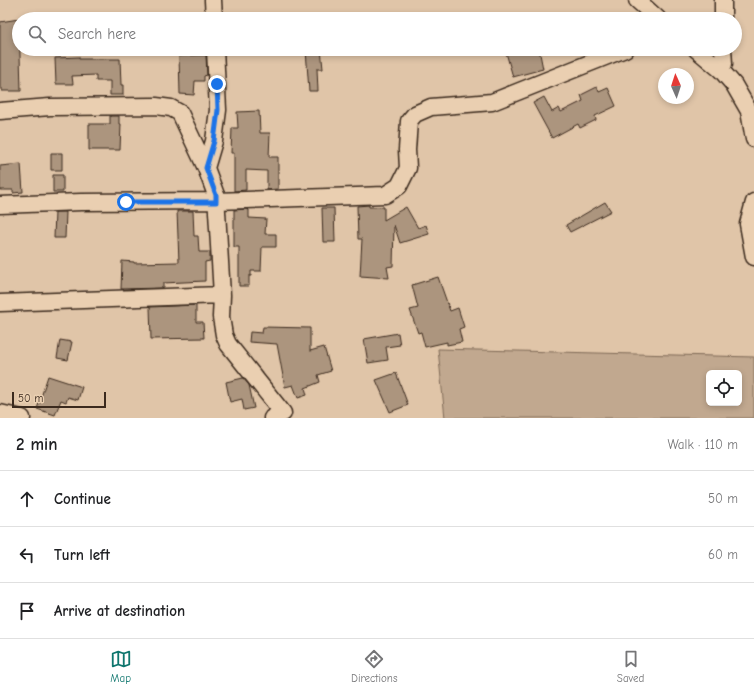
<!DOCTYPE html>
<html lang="en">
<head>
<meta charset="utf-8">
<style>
  body { margin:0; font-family:"Comic Neue",sans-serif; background:#f2f2f2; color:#202124 }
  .controls { position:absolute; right:12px; bottom:12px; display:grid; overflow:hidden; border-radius:6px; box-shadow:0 2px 6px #0003 }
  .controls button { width:36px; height:36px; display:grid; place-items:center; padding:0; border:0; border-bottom:1px solid #e0e0e0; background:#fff; color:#202124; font:20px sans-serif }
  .compass { position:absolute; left:658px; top:68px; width:36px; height:36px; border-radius:50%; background:#fff; box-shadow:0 2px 6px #0003; rotate:357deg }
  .scale { position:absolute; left:12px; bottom:10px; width:94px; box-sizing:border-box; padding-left:4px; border:2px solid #3b2a1e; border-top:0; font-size:11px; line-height:14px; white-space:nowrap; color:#3b2a1e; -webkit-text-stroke:3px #eacfb1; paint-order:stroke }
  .stop { position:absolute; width:12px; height:12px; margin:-9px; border:3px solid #1a73e8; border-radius:50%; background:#fff }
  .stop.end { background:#1a73e8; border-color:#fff; box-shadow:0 1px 4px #0008 }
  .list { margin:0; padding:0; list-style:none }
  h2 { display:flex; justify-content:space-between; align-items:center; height:52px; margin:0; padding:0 16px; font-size:17px }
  h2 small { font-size:13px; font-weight:400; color:#757577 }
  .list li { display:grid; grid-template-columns:26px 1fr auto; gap:12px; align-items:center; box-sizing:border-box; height:56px; padding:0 16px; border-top:1px solid #e0e0e0 }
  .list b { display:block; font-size:15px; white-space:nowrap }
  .list em { font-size:13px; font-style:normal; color:#757577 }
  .icon { flex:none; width:22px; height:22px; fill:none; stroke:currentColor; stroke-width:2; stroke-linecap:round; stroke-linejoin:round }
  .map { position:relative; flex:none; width:754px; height:418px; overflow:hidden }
  .search { position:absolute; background:#fff; box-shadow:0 2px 6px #0003; left:12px; right:12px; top:12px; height:44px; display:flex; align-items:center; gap:10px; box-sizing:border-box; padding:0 14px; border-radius:22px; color:#757577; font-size:15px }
  .sheet { height:220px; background:#fff }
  nav { display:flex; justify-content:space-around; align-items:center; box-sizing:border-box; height:56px; border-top:1px solid #e0e0e0; background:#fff; font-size:11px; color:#757577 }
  nav a { display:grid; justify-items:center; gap:2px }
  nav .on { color:#0f766e }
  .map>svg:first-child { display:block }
  .green { fill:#c1a88f; stroke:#7e6956; fill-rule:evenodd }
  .building { fill:#ac957e; stroke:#3b2a1e }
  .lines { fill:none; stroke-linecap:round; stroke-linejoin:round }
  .minor-casing { stroke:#3b2a1e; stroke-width:19 }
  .minor { stroke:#eacfb1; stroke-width:16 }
  .route { stroke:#1a73e8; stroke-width:5 }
</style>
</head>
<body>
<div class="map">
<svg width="754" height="418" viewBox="0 0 754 418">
  <rect width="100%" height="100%" fill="#e0c5a8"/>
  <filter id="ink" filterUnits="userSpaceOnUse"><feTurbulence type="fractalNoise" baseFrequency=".025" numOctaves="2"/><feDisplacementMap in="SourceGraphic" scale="8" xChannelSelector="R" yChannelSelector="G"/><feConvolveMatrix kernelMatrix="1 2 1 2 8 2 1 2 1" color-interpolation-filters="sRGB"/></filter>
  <g filter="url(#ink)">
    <path class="green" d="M438,349L754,357V418H445ZM709,373H739V403H709Z"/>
    <path class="building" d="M19,19L21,91H2V88H0V22Z
      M321,49L323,69H317L318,91H309L306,50Z
      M505,49H539L543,69L513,77Z
      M206,55L207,75L204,76V81H195L194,95L180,94L179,56Z
      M79,57V59H120L121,85H123V95H110V81H96V75L72,76L73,84H56L55,58Z
      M597,87L599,92L608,88L616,106L595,116L596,120L580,128L578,124L552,138L533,103L544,97L552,112L559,108L561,112L583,101L581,95Z
      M259,111L260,133H270L269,157H278V189L267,190V171L246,170V190L234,191V153H231L232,128H238L237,112Z
      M110,116H119V124H121L120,150H89V124H110Z
      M51,153H62V170H51Z
      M21,164L23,192L13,193V190H0V166Z
      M53,175H63V192H53Z
      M605,202L611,211L570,232L566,225Z
      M369,205V207H384V220L406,207L418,228L426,225L429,234L400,243L394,225L393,266L387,267L389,278L360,276L362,239H358L357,206Z
      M322,208H334L335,242H323Z
      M246,209L249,210V218L266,219L265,234H276V247H262L261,271H251V276H249V286H239V247H234V210Z
      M177,211H193L194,236H198L199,252H210V261L205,262V281L163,283V288L121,289L122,261L134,262V263L179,262Z
      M55,212H66L65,238H54Z
      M438,277L450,311L458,308L464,327L459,329L462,342L447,345V342L425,347L421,332L418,333L410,310L418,308L412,285Z
      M196,305V322H203L204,338L151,339L150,307Z
      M263,327L310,328V351L324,347L331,371L318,375L320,382L305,388L307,395L298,398L293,385L285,387L277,344L249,342L250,332L262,333Z
      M398,333L400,345L386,347L388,360L368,363L364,339Z
      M60,340L72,342L68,360L57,358Z
      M396,373L408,405L390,412L376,380Z
      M48,376L82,387L78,400L68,397L66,402L61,400L55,415L37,409Z
      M243,378L249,385L254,408L244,410L242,399L230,402L226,382Z"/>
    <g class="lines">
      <defs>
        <path id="minor" d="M213,0L214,19
          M637,0L658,19
          M723,0V19
          M696,49L721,70L734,85L749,111L754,139
          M723,49L724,64
          M0,111L50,107L156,106L171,108L180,113L206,168L216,195L222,295L221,317L224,335L228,344L283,413L272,418
          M206,168L214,141L218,110L215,49
          M754,202L748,224L754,257
          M0,205L81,202L216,201L385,195L399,186L408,168L407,150L409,121L415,114L431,107L492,102L625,49
          M0,303L222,295
          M0,413L22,418"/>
      </defs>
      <use href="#minor" class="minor-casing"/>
      <use href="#minor" class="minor"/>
    </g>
  </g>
  <g class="lines" filter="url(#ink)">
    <path class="route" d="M126,202H216V195L206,168L214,141L218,110L217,84"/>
  </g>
</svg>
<div class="controls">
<button><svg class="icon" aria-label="locate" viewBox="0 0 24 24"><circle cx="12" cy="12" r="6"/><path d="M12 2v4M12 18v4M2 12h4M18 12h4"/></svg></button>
</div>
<svg class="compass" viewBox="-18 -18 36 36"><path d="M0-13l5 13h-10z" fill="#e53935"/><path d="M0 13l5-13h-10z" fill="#757577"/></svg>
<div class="scale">50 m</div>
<div class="stop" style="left:126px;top:202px"></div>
<div class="stop end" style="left:217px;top:84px"></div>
<div class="search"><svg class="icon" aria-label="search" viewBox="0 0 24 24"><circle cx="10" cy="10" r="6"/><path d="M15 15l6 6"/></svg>Search here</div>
</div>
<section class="sheet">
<h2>2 min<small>Walk · 110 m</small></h2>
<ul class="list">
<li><svg class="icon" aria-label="ahead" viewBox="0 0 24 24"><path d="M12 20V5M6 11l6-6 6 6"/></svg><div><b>Continue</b></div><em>50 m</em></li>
<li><svg class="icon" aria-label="left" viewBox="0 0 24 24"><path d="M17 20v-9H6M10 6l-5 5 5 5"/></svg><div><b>Turn left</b></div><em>60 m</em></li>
<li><svg class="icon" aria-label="arrive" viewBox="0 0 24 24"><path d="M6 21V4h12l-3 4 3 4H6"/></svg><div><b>Arrive at destination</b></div></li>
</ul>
</section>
<nav>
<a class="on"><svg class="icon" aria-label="map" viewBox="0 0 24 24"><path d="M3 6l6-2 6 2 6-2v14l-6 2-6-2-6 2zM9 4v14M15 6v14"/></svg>Map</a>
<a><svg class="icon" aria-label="directions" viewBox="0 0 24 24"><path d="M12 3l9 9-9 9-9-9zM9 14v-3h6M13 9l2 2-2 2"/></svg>Directions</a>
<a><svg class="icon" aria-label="saved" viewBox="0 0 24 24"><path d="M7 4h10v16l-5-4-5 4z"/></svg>Saved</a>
</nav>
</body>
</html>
